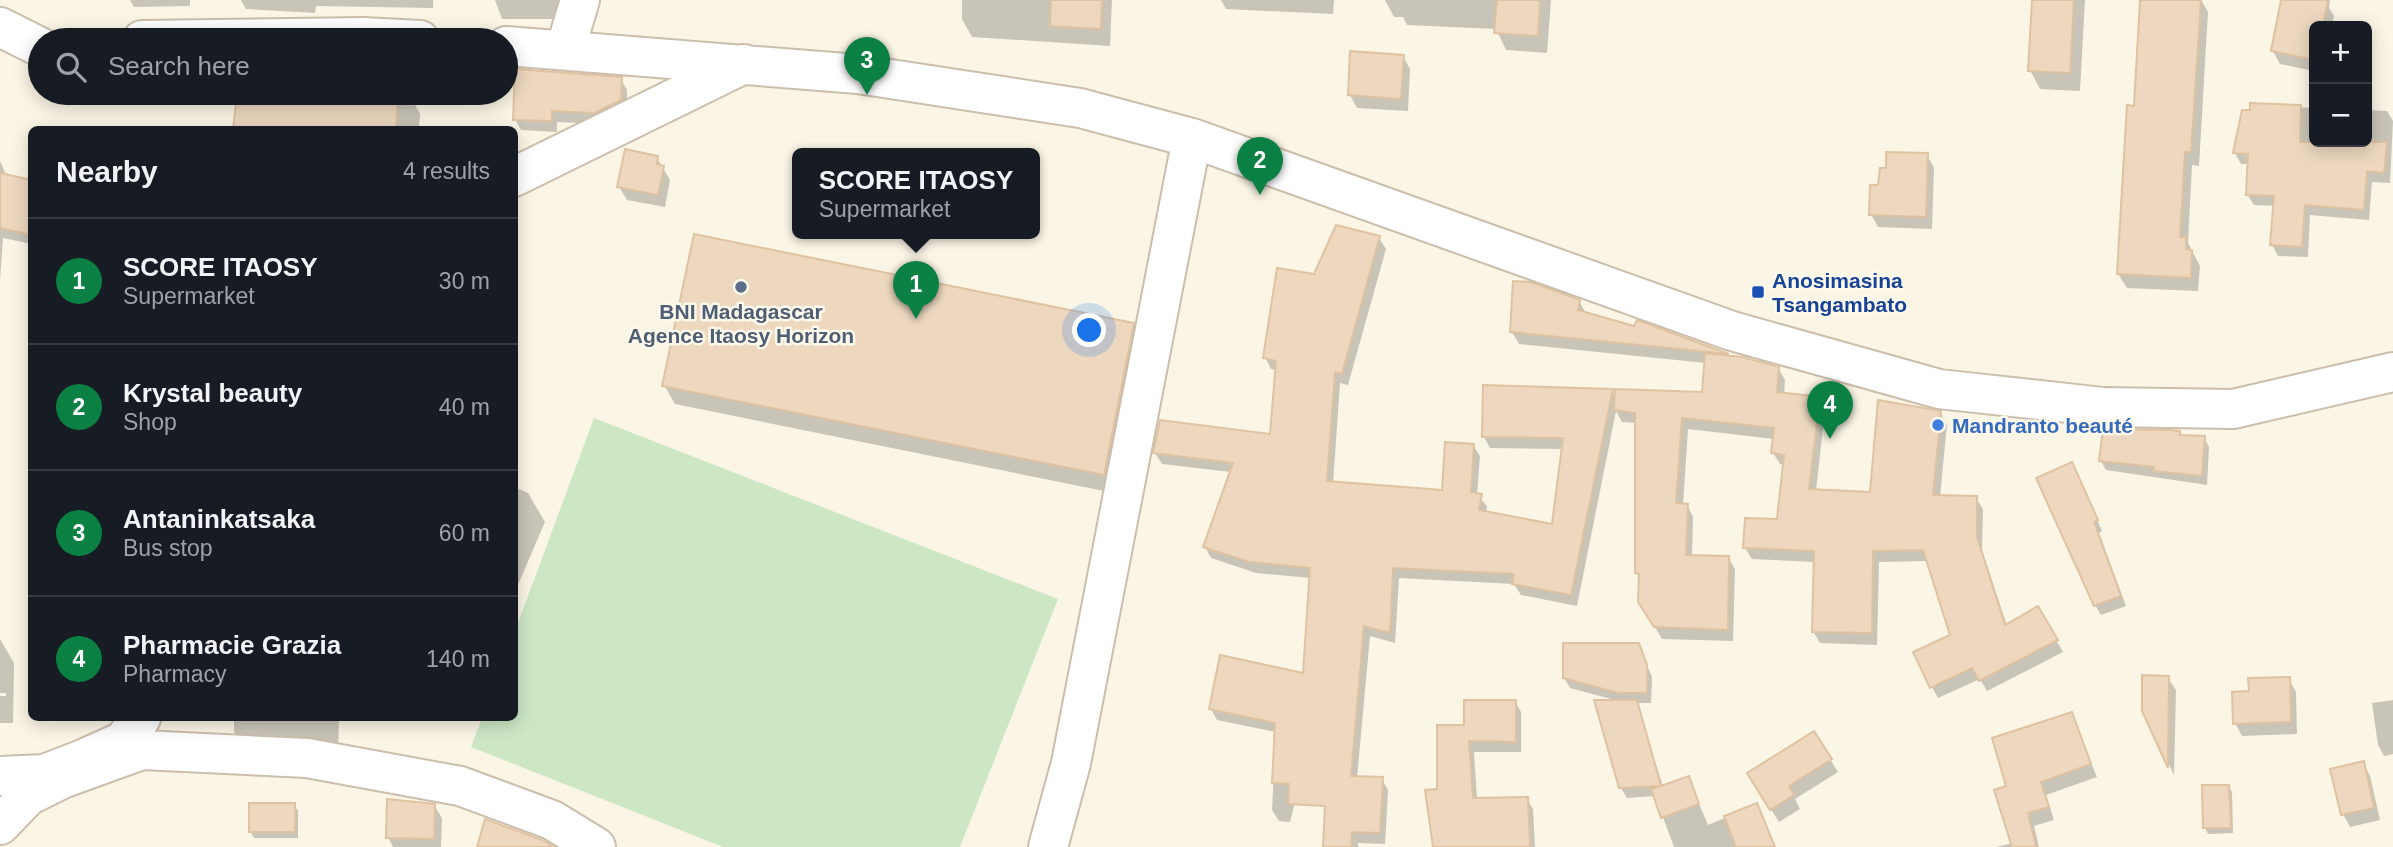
<!DOCTYPE html>
<html lang="en">
<head>
<meta charset="utf-8">
<style>
  body { margin:0; font-family:Helvetica,sans-serif; background:#242831; color:#f1f3f6 }
  .controls { position:absolute; right:21px; top:21px; display:grid; overflow:hidden; border-radius:10px; box-shadow:0 4px 18px #0003 }
  .controls button { width:63px; height:63px; display:grid; place-items:center; padding:0; border:0; border-bottom:2px solid #363941; background:#171b24; color:#f1f3f6; font:35px sans-serif }
  .you { position:absolute; left:1090px; top:331px; width:24px; height:24px; margin:-18px; border:5px solid #fff; border-radius:50%; background:#1a73e8; box-shadow:0 0 0 10px #1a73e833 }
  .badge { display:grid; place-items:center; width:46px; height:46px; border-radius:50%; background:#0b8043; color:#fff; font-size:23px; font-weight:700 }
  .pin { position:absolute; translate:-50% -58px; filter:drop-shadow(0 2px 4px #0008) }
  .pin::after { content:''; position:absolute; top:37px; width:24px; height:21px; background:inherit; clip-path:polygon(0 0,100% 0,50% 100%) }
  .popup { position:absolute; left:792px; top:148px; width:248px; height:91px; box-sizing:border-box; display:grid; place-content:center; border-radius:10px; background:#171b24; filter:drop-shadow(0 2px 5px #0005); font-size:23px; white-space:nowrap; color:#9ea1a6 }
  .popup b { font-size:26px; color:#f1f3f6 }
  .popup::after { content:''; position:absolute; left:50%; top:100%; margin-left:-14px; border:14px solid transparent; border-top-color:#171b24 }
  .list { margin:0; padding:0; list-style:none }
  h2 { display:flex; justify-content:space-between; align-items:center; height:91px; margin:0; padding:0 28px; font-size:30px }
  h2 small { font-size:23px; font-weight:400; color:#9ea1a6 }
  .list li { display:grid; grid-template-columns:46px 1fr auto; gap:21px; align-items:center; box-sizing:border-box; height:126px; padding:0 28px; border-top:2px solid #363941 }
  .list b { display:block; font-size:26px; white-space:nowrap }
  .list p { margin:0; font-size:23px; white-space:nowrap; color:#9ea1a6 }
  .list em { font-size:23px; font-style:normal; color:#9ea1a6 }
  .icon { flex:none; width:38px; height:38px; fill:none; stroke:currentColor; stroke-width:2; stroke-linecap:round; stroke-linejoin:round }
  .map { position:relative; flex:none; width:2393px; height:847px; overflow:hidden }
  .search { position:absolute; background:#171b24; box-shadow:0 4px 18px #0003; left:28px; top:28px; width:490px; height:77px; display:flex; align-items:center; gap:18px; box-sizing:border-box; padding:0 24px; border-radius:38px; color:#9ea1a6; font-size:26px }
  .panel { position:absolute; background:#171b24; box-shadow:0 4px 18px #0003; left:28px; top:126px; width:490px; height:595px; border-radius:10px }
  .map>svg:first-child { display:block }
  .green { fill:#cde7c5 }
  .shadow { fill:#0003 }
  .building { fill:#edd8bf; stroke:#dfc2a0; stroke-width:2 }
  .lines { fill:none; stroke-linecap:round; stroke-linejoin:round }
  .minor-casing { stroke:#cbbeac; stroke-width:42 }
  .minor { stroke:#fff; stroke-width:38 }
  .service-dot { fill:#5c6f8a; stroke:#fdf9eb; stroke-width:2.5 }
  .transit-dot { fill:#1a4fb4; stroke:#fdf9eb; stroke-width:2.5 }
  .shop-dot { fill:#3f7fe0; stroke:#fdf9eb; stroke-width:2.5 }
  .labels { text-anchor:middle; dominant-baseline:central; stroke-width:5; stroke-linejoin:round; paint-order:stroke }
  .transit-label { font-size:21px; font-weight:bold; fill:#164399; stroke:#fdf9eb; text-anchor:start }
  .service-label { font-size:21px; font-weight:bold; fill:#4e5e75; stroke:#fdf9eb }
  .shop-label { font-size:21px; font-weight:bold; fill:#366cbe; stroke:#fdf9eb; text-anchor:start }
</style>
</head>
<body>
<div class="map">
<svg width="2393" height="847" viewBox="0 0 2393 847">
  <rect width="100%" height="100%" fill="#faf5e5"/>
  <path class="green" d="M594,418L1058,599L960,847H723L471,747L482,718H514L515,631Z"/>
  <path class="shadow" d="M130,0H190V6L134,7Z
    M241,0H433V8L316,6L315,13L246,9Z
    M495,0H568L565,8L552,19H502Z
    M962,0H1112L1110,46L972,37L962,19Z
    M1221,0H1334L1333,14L1226,9Z
    M1385,0H1551L1547,53L1506,50L1496,29L1407,25L1403,17H1394Z
    M2034,0H2085L2080,91L2040,89L2030,70Z
    M2142,0H2201L2208,12L2199,166L2192,165L2188,243L2200,266L2198,291L2127,288L2118,274L2136,108Z
    M2283,0H2330L2329,8L2334,16L2332,26H2314V71L2280,64L2273,51Z
    M1403,56L1410,69L1408,111L1357,108L1350,95Z
    M621,79L627,90V111L601,124L557,122V132L521,130L515,119Z
    M340,93H375V98L413,101L420,114L419,130H237L339,105Z
    M2252,105L2314,108V142H2367V110L2387,111L2393,121L2390,183L2372,182L2369,220L2310,215L2308,257L2278,256L2272,245L2275,206L2254,205L2247,194L2249,164H2241L2235,153Z
    M1927,155L1934,168L1932,229L1878,227L1871,214L1880,187Z
    M657,158L670,180L665,207L627,200L619,187Z
    M0,161L7,177L32,182V244L3,238L0,281Z
    M1379,238L1386,249L1348,385L1340,383L1333,484L1444,491L1473,445L1480,456L1477,495L1487,506L1486,513L1554,526L1563,449L1490,448L1484,437L1612,391L1616,399L1704,394L1706,363L1519,344L1512,332L1579,301L1587,315L1635,328L1638,323L1729,357L1778,368L1785,380L1784,395L1818,399L1825,410L1816,491L1872,494L1940,413L1947,424L1940,497L1976,498L1983,509L1982,550L2007,626L2038,609L2063,652L1987,691L1980,679L1938,698L1932,687L1952,636L1928,561L1879,562L1877,645L1820,643L1813,631L1815,562L1752,559L1745,548L1778,521L1784,465L1780,464L1773,453L1774,439L1688,429L1683,505H1687L1693,517L1692,557H1728L1735,569L1733,641L1662,639L1647,614L1637,573V423L1622,422L1616,411L1577,606L1521,595L1514,584L1399,578L1395,643L1370,636L1357,778L1382,779L1388,790L1385,844L1358,843V847H1325L1332,703L1321,701L1290,822L1279,821L1272,810L1276,732L1217,720L1211,709L1305,675L1311,578L1256,573L1211,558L1205,547L1231,472L1162,464L1155,453L1272,436L1277,370L1271,369L1265,357L1316,276Z
    M1133,325L1143,343L1114,493L675,404L664,385Z
    M2179,433L2181,436L2204,438L2209,447L2207,485L2106,470L2101,461Z
    M2077,475L2102,531L2099,533L2126,606L2101,615L2095,605Z
    M514,487L528,493L545,522L514,594Z
    M0,639L14,663L13,723H0V696H6V693H0Z
    M1638,645L1652,677L1651,703H1637L1663,787L1688,778L1708,825L1756,805L1775,847H1674L1655,796L1627,798L1621,788L1615,700L1570,688L1564,678Z
    M2168,678L2176,690L2174,775L2143,710Z
    M2289,679L2296,692L2297,734L2242,736L2235,723L2251,693Z
    M2393,700V754L2384,756L2378,745L2372,703Z
    M1515,701L1521,712V752H1474L1477,799H1527L1533,809L1535,847H1435L1439,791L1466,727Z
    M2071,714L2097,777L2046,795L2054,820L2034,826L2039,847H1996L2013,843L2008,787Z
    M234,718H339L338,758L244,751L234,732Z
    M1830,759L1838,772L1795,799L1800,809L1779,822L1756,786Z
    M2363,763L2370,776L2380,820L2350,827L2343,814Z
    M2228,786L2232,792L2233,833L2208,834L2205,828Z
    M294,805L298,811V838H254L251,832Z
    M434,805L442,818L441,847H393L388,837Z"/>
  <path class="building" d="M1051,0H1102L1101,29L1050,26Z
    M1497,0H1540L1538,36L1494,33Z
    M2032,0H2074L2070,73L2028,71Z
    M2140,0H2201L2191,152H2185L2180,237H2186V249L2192,250L2191,278L2117,274L2127,105L2134,106Z
    M2281,0H2328L2323,26H2314V60L2271,51Z
    M1350,51L1404,55L1401,99L1348,95Z
    M515,69L622,77L621,100L594,113L552,111V121L513,120Z
    M338,93H368V96L398,98L396,130H233L237,94L337,104Z
    M2250,103L2301,105L2300,142H2387L2384,173L2367,171L2364,210L2305,205L2302,247L2270,245L2274,196L2246,195L2248,154L2233,153L2242,110H2250Z
    M625,149L658,156L657,164L664,166L658,195L617,187Z
    M1886,152L1928,153L1926,217L1869,215L1870,185H1878L1880,168H1886Z
    M0,173L32,180V235L0,228Z
    M1336,225L1380,236L1342,374L1335,372L1327,481L1442,490L1445,442L1474,444L1471,492L1482,494L1479,510L1552,524L1563,438L1482,437L1483,385L1613,389L1571,595L1512,584L1514,574L1393,568L1390,633L1364,626L1351,776L1383,777L1380,833L1352,832L1351,847H1323L1325,806L1288,804L1289,784L1272,783L1275,723L1209,709L1220,655L1303,673L1310,568L1249,562L1203,547L1233,463L1153,453L1160,420L1270,434L1276,361L1263,358L1277,268L1314,274Z
    M694,234L1134,323L1104,475L662,386Z
    M1513,281L1531,282L1580,300L1578,310L1634,326L1637,320L1729,354L1510,332Z
    M1705,353L1742,357L1779,367L1777,392L1820,397L1809,489L1870,492L1878,400L1941,411L1933,495L1977,496V537L2005,625L2038,606L2058,640L1979,681L1972,668L1930,688L1913,652L1950,635L1923,550L1873,551L1872,633L1812,632L1814,551L1743,548L1745,518L1777,519L1784,455L1771,453L1774,428L1682,418L1676,503L1688,504L1686,555L1729,556L1728,630L1654,627L1638,602L1639,574L1635,573V413L1614,410L1615,389L1702,392Z
    M2103,429L2169,430L2180,431V435L2205,436L2202,476L2154,471V467L2099,461Z
    M2072,462L2098,520L2094,522L2121,596L2094,606L2036,478Z
    M1563,643H1639L1647,665V693H1618L1563,678Z
    M2142,675L2169,676L2168,768L2142,711Z
    M2290,677L2291,722L2233,724L2232,692L2249,691L2248,678Z
    M1464,700H1516V742L1469,741L1473,798L1528,797L1530,847H1433L1425,790L1437,789V725H1464Z
    M1594,700H1637L1661,786L1689,776L1699,804L1661,818L1651,789L1660,786L1619,788Z
    M2072,712L2091,764L2041,782L2049,807L2028,813L2036,847H2012L1994,790L2006,786L1992,738Z
    M1814,731L1832,759L1789,786L1794,795L1770,810L1747,773Z
    M2364,761L2374,808L2341,815L2330,769Z
    M2202,785H2229L2231,828H2203Z
    M387,799L435,804L434,839L386,838Z
    M249,803H295V832H249Z
    M1757,803L1775,847H1736L1724,816Z
    M485,819L542,840L554,847H477Z"/>
  <g class="lines">
    <defs>
      <path id="minor" d="M0,27L40,47
        M142,40L363,37L420,40
        M506,46L858,74L1080,108L1192,138L1732,331L1939,389L2103,407L2233,409L2393,372
        M565,50L580,0
        M514,177L744,64
        M0,776L44,774L83,759L123,741L141,718
        M0,825L28,796L62,779L142,750L307,758L460,786L552,820L596,847
        M1048,847L1071,763L1192,138"/>
    </defs>
    <use href="#minor" class="minor-casing"/>
    <use href="#minor" class="minor"/>
  </g>
  <circle class="service-dot" cx="741" cy="287" r="7"/>
  <rect class="transit-dot" x="1751" y="285" width="14" height="14" rx="3.5"/>
  <circle class="shop-dot" cx="1938" cy="425" r="7"/>
  <g class="labels">
    <g class="transit-label">
      <text x="1772" y="280">Anosimasina<tspan x="1772" dy="24">Tsangambato</tspan></text>
    </g>
    <g class="service-label">
      <text x="741" y="311">BNI Madagascar<tspan x="741" dy="24">Agence Itaosy Horizon</tspan></text>
    </g>
    <g class="shop-label">
      <text x="1952" y="425">Mandranto beauté</text>
    </g>
  </g>
</svg>
<div class="controls">
<button>+</button>
<button>−</button>
</div>
<div class="you"></div>
<div class="pin badge" style="left:916px;top:319px">1</div>
<div class="popup"><b>SCORE ITAOSY</b>Supermarket</div>
<div class="pin badge" style="left:1260px;top:195px">2</div>
<div class="pin badge" style="left:867px;top:95px">3</div>
<div class="pin badge" style="left:1830px;top:439px">4</div>
<div class="search"><svg class="icon" aria-label="search" viewBox="0 0 24 24"><circle cx="10" cy="10" r="6"/><path d="M15 15l6 6"/></svg>Search here</div>
<section class="panel">
<h2>Nearby<small>4 results</small></h2>
<ul class="list">
<li><span class="badge">1</span><div><b>SCORE ITAOSY</b><p>Supermarket</p></div><em>30 m</em></li>
<li><span class="badge">2</span><div><b>Krystal beauty</b><p>Shop</p></div><em>40 m</em></li>
<li><span class="badge">3</span><div><b>Antaninkatsaka</b><p>Bus stop</p></div><em>60 m</em></li>
<li><span class="badge">4</span><div><b>Pharmacie Grazia</b><p>Pharmacy</p></div><em>140 m</em></li>
</ul>
</section>
</div>
</body>
</html>
